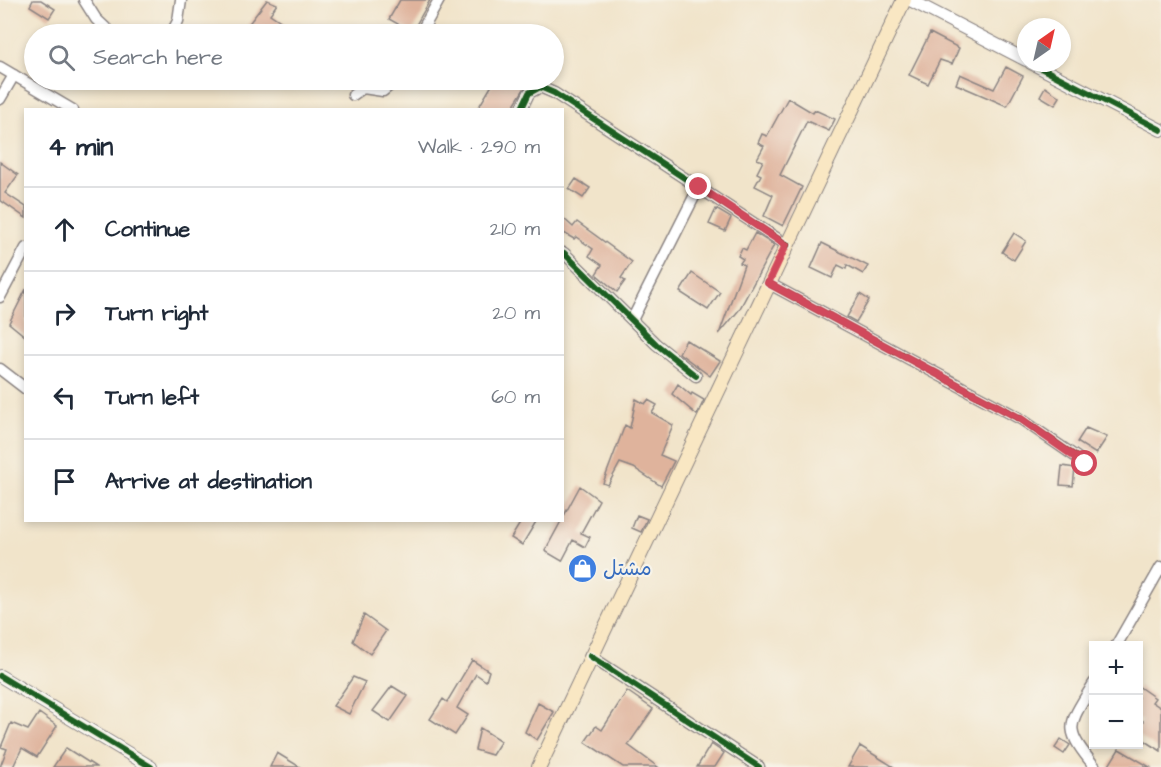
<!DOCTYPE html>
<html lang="en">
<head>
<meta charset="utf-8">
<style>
  body { margin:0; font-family:"Architects Daughter","Playpen Sans Arabic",sans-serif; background:#f2f2f3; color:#1f2937 }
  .controls { position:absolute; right:18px; bottom:18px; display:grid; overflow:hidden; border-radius:0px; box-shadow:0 3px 9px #0003 }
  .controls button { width:54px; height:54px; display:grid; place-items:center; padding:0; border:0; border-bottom:2px solid #e0e1e3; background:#fff; color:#1f2937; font:30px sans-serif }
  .compass { position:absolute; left:1017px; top:18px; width:54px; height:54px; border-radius:50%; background:#fff; box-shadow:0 3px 9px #0003; rotate:34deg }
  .stop { position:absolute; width:18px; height:18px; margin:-14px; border:4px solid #d1495b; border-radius:50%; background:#fff }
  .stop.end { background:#d1495b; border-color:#fff; box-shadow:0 2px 6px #0008 }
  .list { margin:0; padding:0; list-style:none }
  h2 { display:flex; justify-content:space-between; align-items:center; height:78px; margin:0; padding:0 24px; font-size:26px }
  h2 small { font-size:20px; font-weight:400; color:#747a83 }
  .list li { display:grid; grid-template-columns:39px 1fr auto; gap:18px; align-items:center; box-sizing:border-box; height:84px; padding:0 24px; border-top:2px solid #e0e1e3 }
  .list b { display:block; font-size:22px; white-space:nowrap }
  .list em { font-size:20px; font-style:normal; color:#747a83 }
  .icon { flex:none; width:33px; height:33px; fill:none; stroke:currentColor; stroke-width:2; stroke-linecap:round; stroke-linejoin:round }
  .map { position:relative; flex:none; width:1161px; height:767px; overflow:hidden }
  .search { position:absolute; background:#fff; box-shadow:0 3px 9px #0003; left:24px; top:24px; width:540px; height:66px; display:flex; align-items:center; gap:15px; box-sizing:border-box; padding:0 21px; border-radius:33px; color:#747a83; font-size:22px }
  .panel { position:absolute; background:#fff; box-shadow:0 3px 9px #0003; left:24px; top:108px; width:540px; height:414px; border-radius:0px }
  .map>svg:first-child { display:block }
  .building { fill:#dfb39c }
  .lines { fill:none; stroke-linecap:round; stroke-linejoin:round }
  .minor-casing { stroke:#8a8382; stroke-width:13 }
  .tertiary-casing { stroke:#8a8382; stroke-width:14 }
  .secondary-casing { stroke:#8a8382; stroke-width:16 }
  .minor { stroke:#fff; stroke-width:10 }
  .tertiary { stroke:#fff; stroke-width:12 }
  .secondary { stroke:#f9e7c3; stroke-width:14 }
  .cycleway-casing { stroke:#f7f3e8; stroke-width:10 }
  .cycleway { stroke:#1b5e20; stroke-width:6 }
  .route { stroke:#d1495b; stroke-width:8 }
  .labels { text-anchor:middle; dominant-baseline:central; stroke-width:4.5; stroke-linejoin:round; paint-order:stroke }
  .shop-label { font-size:20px; fill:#366cbe; stroke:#f7f3e8; text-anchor:start }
</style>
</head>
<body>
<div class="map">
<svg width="1161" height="767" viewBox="0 0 1161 767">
  <rect width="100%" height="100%" fill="#f7f3e8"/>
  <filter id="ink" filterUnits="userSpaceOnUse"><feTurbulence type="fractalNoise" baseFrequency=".0167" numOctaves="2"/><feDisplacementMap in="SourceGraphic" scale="12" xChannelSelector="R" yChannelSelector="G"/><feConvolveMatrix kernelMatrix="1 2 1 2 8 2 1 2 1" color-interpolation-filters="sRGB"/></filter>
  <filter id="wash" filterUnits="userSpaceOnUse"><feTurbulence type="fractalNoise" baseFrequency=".008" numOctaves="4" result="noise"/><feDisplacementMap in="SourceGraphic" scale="24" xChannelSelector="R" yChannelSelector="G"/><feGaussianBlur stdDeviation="1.35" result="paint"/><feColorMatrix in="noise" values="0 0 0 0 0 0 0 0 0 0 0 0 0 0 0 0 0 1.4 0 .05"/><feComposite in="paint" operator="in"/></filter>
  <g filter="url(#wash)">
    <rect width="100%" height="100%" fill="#f1e4ca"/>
    <g id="blocks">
      <path class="building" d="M33,0H41L55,9L49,18L30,6Z
        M267,0L277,4L270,14L300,34H241Z
        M400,0H430L412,32L389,19Z
        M930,33L959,48L952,64L940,60L928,84L909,75Z
        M1006,67L1023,76L1007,106L956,84L960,74L994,89Z
        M495,80H530L515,103L514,110H477Z
        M1045,87L1060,97L1055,105L1040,96Z
        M788,98L813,113L815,110L835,119L829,131L807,121L780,175L802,187L783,226L764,216L773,195L755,186L761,175L757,173L763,161L757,159L764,146L758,143L762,134L767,136Z
        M0,162L18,175L5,193L26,207V218L0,200Z
        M576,179L590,188L583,198L569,189Z
        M716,209L731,218L725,231L709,224Z
        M562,217L573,227L577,222L632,262L621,278L625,281L617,292L596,274L602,265L589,256L593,249L576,237L574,239L562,232Z
        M755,233L774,245L739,310L719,334L744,265L740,263L743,259L738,256L742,248L746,250Z
        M1014,233L1026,241L1014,260L1002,252Z
        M822,243L868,266L863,274L847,265L846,269L838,265L832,278L811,268Z
        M692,273L720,292L708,310L680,292Z
        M26,289V337L9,323Z
        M860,294L869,300L856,322L847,317Z
        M686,340L720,361L710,376L679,353Z
        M678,384L691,395L692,393L704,400L697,415L672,394Z
        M636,399L645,404L648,400L657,405L652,413L673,425L660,455L674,461L661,486L634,468L620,463L608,485L603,483L625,425L630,428Z
        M1086,428L1107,437L1096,454L1077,442Z
        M1062,466L1075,468L1073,486L1060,485Z
        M580,486L599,500L581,533L590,537L585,547L573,540L562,561L545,551Z
        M637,515L647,519L641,532L632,528Z
        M522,520H537L522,545L511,538Z
        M364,615L386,631L370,654L353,641Z
        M472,660L489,671L486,681L476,674L457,708L468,715L455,735L430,719L443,699L447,702Z
        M353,677L365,682L349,714L333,706Z
        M392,686L408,696L390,722L373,711Z
        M1138,686L1155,698L1152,702L1161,708V751L1138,736V728L1143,721L1138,718Z
        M627,691L653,709L628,745L658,767H623L585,742L596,726L602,730Z
        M538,703L554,712L537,740L525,732Z
        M39,713L57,726L37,757L22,748L13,767H0L7,749L1,747L11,723L28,730Z
        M480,728L501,741L492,755L475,750Z
        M1061,739L1070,745L1064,754L1055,748Z
        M711,744L724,753L715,767H697Z
        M860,746L894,767H848Z
        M66,748L96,767H53Z
        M1119,749L1150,767H1108Z
        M277,753L300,767H270Z"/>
    </g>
  </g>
  <g filter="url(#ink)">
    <use href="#blocks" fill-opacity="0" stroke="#8a8382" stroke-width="1.5"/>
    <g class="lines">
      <defs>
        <path id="minor" d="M84,0L96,19L112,34
          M171,34L178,21L181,0
          M420,34L439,0
          M0,67L73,110
          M353,95L363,88L383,91L396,80
          M0,99L14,75
          M521,110L529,93L540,87L554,93L787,245
          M564,253L656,344L696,376
          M768,283L1021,419L1085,463
          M0,297L26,248
          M632,320L699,187
          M0,369L26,389
          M1116,646L1161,567
          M590,656L759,767
          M1094,683C1068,727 1062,726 1095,767"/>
        <path id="tertiary" d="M910,0L1026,60
          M1031,63L1161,130
          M0,676L151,767"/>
        <path id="secondary" d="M539,767L904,0"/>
      </defs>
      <use href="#minor" class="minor-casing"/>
      <use href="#tertiary" class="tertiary-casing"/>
      <use href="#secondary" class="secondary-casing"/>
      <use href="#minor" class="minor"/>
      <use href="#tertiary" class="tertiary"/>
      <use href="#secondary" class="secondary"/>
      <defs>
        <path id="cycleway" d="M1031,63L1161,130
          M521,110L529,93L540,87L554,93L787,245
          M564,253L656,344L696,376
          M768,283L1021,419L1085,463
          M590,656L759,767
          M0,676L151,767"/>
      </defs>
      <use href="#cycleway" class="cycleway-casing"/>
      <use href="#cycleway" class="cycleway"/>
    </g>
  </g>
  <g class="lines" filter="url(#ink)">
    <path class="route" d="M699,187L786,245L768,283L1021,419L1085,464"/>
  </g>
  <defs>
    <symbol id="shop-disc" viewBox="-11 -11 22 22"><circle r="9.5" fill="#3f7fe0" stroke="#f7f3e8"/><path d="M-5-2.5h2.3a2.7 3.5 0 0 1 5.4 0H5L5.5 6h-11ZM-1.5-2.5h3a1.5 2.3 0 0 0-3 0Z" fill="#fff"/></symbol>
  </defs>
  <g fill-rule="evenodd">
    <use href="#shop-disc" x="566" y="552" width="33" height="33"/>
  </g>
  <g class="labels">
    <g class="shop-label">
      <text x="603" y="569">مشتل</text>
    </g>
  </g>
</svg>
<div class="controls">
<button>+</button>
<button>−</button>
</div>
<svg class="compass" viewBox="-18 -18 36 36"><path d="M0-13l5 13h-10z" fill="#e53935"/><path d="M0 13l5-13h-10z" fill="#747a83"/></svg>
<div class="stop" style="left:1085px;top:464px"></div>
<div class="stop end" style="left:699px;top:187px"></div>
<div class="search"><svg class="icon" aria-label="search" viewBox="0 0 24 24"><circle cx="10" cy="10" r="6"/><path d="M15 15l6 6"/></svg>Search here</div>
<section class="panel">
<h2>4 min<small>Walk · 290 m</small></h2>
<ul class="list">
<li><svg class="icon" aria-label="ahead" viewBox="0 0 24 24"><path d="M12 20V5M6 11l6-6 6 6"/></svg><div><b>Continue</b></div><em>210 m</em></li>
<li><svg class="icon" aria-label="right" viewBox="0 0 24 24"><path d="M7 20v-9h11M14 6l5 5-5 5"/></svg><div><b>Turn right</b></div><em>20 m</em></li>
<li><svg class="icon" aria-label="left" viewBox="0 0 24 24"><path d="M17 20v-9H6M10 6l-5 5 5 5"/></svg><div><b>Turn left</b></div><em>60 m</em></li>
<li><svg class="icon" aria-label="arrive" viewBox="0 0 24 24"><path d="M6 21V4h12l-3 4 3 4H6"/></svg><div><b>Arrive at destination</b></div></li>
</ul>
</section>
</div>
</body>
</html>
